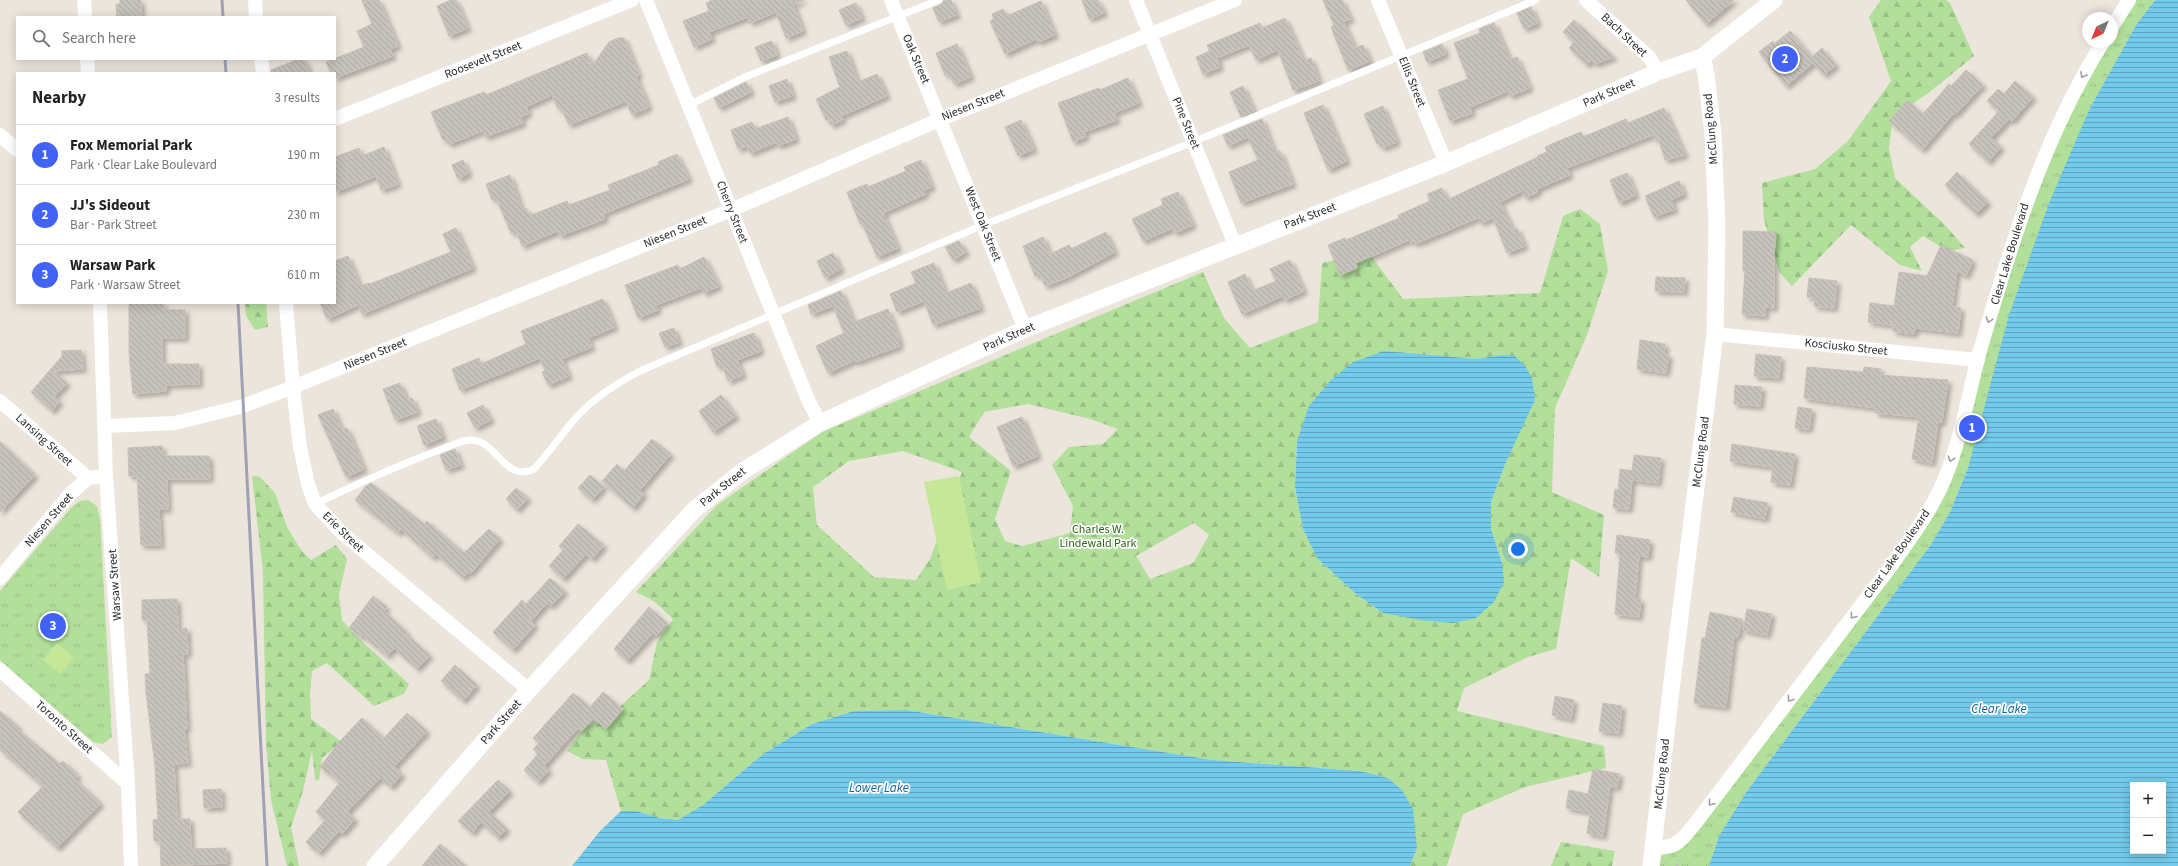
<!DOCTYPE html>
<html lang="en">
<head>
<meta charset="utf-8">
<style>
  body { margin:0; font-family:"Source Sans 3",sans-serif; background:#f2f2f2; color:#222 }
  .controls { position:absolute; right:12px; bottom:12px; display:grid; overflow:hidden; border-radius:0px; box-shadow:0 2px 10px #0003 }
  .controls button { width:36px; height:36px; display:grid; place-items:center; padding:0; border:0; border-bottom:1px solid #e0e0e0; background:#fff; color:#222; font:20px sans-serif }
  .compass { position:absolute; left:2082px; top:12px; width:36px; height:36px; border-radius:50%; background:#fff; box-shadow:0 2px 10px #0003; rotate:223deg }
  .you { position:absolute; left:1518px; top:549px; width:14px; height:14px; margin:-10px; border:3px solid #fff; border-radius:50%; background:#1a73e8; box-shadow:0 0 0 6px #1a73e833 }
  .badge { display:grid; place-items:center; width:26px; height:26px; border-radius:50%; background:#4162f4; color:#fff; font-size:13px; font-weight:700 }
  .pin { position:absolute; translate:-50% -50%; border:2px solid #fff; box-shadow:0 1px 4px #0006 }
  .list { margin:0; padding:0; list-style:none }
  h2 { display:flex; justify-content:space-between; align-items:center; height:52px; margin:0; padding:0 16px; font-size:17px }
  h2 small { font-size:13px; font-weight:400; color:#767676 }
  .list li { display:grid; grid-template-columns:26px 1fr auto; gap:12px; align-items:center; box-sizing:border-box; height:60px; padding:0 16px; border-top:1px solid #e0e0e0 }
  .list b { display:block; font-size:15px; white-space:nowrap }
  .list p { margin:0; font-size:13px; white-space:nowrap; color:#767676 }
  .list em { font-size:13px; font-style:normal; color:#767676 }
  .icon { flex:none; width:22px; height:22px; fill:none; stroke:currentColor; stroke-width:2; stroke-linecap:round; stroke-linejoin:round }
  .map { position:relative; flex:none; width:2178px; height:866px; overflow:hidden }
  .search { position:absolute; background:#fff; box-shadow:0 2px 10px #0003; left:16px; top:16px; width:320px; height:44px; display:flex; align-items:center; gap:10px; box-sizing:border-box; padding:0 14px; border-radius:0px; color:#767676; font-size:15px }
  .panel { position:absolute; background:#fff; box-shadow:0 2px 10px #0003; left:16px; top:72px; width:320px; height:232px; border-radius:0px }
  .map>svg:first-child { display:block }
  .grass { fill:url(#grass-tufts) }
  .forest { fill:url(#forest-firs); fill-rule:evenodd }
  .pitch { fill:#c5e797 }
  .water { fill:url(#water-rules); fill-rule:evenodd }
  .building { fill:url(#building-back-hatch); stroke:#c7c1b6; filter:url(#shadow) }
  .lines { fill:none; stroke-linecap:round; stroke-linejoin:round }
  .path { stroke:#c3c3c3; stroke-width:2.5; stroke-dasharray:3 2; stroke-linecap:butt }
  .service { stroke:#fff; stroke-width:7 }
  .minor { stroke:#fff; stroke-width:14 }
  .tertiary { stroke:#fff; stroke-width:17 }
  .rail { stroke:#9fa2b4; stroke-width:3 }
  .oneway { stroke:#9f9f9f }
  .labels { text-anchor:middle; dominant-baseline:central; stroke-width:3.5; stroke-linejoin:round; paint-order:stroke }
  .street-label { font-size:12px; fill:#2a2a2a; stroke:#fff }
  .park-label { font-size:12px; fill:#2b651c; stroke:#fff }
  .water-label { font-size:13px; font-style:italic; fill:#126896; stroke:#fff }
</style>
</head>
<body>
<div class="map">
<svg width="2178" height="866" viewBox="0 0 2178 866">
  <defs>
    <pattern id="grass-tufts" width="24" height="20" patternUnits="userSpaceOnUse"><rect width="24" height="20" fill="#b2e09b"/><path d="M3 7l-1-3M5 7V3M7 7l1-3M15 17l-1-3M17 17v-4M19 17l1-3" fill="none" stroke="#99c086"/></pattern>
    <pattern id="forest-firs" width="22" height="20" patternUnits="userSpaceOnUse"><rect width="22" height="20" fill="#b2e09b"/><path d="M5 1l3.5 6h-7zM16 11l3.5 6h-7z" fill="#99c086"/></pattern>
    <pattern id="water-rules" width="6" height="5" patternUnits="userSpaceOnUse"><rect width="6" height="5" fill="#73caea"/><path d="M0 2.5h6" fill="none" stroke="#5fa4be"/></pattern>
    <pattern id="building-back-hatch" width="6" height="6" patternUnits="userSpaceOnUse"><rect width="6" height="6" fill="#c7c2bc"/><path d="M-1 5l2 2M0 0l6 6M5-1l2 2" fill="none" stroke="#aba7a2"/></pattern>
    <filter id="shadow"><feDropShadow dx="3.5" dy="3.5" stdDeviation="2" flood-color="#0004"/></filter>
  </defs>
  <rect width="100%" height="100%" fill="#ece5dc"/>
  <path class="grass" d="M2136,0H2155L2136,25L2089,110L1968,468L1950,512L1932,543L1747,791L1719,836L1709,866H1660L1661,856L1680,848L1934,511L2029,208L2055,142L2109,42H2112V37Z
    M88,500L97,506L100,519L112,737L103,744L93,742L0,660V591L72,507L80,501Z"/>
  <path class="forest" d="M1881,0H1946L1950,3L1974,56L1927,94L1893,116L1889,148L1895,178L1946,226L1965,248L1948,251L1923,236L1910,247L1922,271L1900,265L1851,225L1792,286L1779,272L1764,220L1762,183L1815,169L1848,141L1891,81L1869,17Z
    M1580,209L1600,224L1608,271L1587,335L1555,408L1552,492L1604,515L1599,577L1571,558L1556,649L1528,657L1464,688L1457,711L1604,746L1606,768L1525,787L1463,814L1447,866H1410L1417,848L1388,778L1360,771L1212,760L906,710L854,711L812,724L763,754L703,805L678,820L660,818L636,811H621L606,760L583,759L567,751L584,728L615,711L649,680L657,642L673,619L655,602L636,592L717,505L822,432L1203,272L1224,318L1250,348L1318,322L1322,263L1369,253L1403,299L1540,293L1563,216ZM1501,355L1506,462L1491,502V529L1502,563L1383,613L1356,594L1317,558L1303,529L1295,487L1297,441L1443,357L1477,359ZM1028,404L1090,419L1118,429L1103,444L1069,447L1052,465L1073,506L1070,533L1022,546L1005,541L995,519L1011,471L969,437L984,412ZM903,451L962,472L930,559L916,580L874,577L817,525L813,487L849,461ZM1194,523L1209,535L1193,563L1150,579L1136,556Z
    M245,303H266L268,327L255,330L246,316Z
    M252,476L260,477L275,493L287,527L301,550L311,560L336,545L347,559L339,594L342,620L356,636L409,684L404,694L374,706L327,663L312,671L310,694L311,719L342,742L322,758L319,781L315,779L312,751L303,791L291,827L299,866H287L271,800L266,744L263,572Z
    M1561,842L1615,851L1612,866H1551Z"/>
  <path class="pitch" d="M959,476L981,582L947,590L924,482Z
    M57,643L74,658L60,674L43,660Z"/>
  <path class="water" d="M2155,0H2178V866H1709L1719,836L1747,791L1932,543L1950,512L1968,468L2009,315L2049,203L2089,110L2136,25ZM2133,785H2163V851H2133Z
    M1384,351L1477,359L1501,355L1515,356L1525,366L1532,378L1535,400L1506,462L1491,502V529L1502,563L1504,582L1494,602L1476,618L1453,623L1420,620L1383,613L1356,594L1317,558L1303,529L1295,487L1297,441L1309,406L1330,381L1353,362Z
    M906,710L1212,760L1360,771L1388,778L1402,790L1413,809L1417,848L1410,866H572L600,831L621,811H636L660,818L678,820L703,805L763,754L812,724L854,711Z"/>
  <path class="building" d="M120,0H141V17H117L116,4H120Z
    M362,0H379L398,46L390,49L393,56L335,78V73H331L326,62L364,47L357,31L372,24Z
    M451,0H456L468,28L449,36L437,6Z
    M712,0H804L793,4L803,31L786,38L776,12L750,23L748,17L709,32L712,39L694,47L683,21L709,11L706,3Z
    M944,0H951L957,15L939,22L933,8L941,4Z
    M1082,0H1098L1104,13L1089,19Z
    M1323,0H1342L1351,19L1343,22L1355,48L1363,45L1370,61L1348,70L1331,27L1334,25Z
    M1686,0H1734L1706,24Z
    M1041,1L1055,35L1038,42L1036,39L1005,54L990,21L994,19L992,14L1003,9L1007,15L1011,14Z
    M856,3L862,18L846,25L839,10Z
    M1531,7L1538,23L1524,29L1517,13Z
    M1285,18L1304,61L1311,58L1319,81L1293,90L1278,50L1256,60L1249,45L1217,58L1220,67L1203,74L1196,57L1210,51L1207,45L1260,23L1262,28Z
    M1574,20L1614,57L1595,64L1591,60L1587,65L1569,48L1574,42L1563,32Z
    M1494,23L1510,60L1517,57L1530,88L1510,96L1508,91L1470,107L1472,113L1450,121L1438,90L1468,79L1454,43L1480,33L1479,29Z
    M1790,31L1812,57L1822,48L1836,65L1824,75L1813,63L1786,86L1759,52L1773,41L1774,44Z
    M618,38H624L639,75L636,77L649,107L632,115L626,101L569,125L561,108L558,109L552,95L526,107L529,113L521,117L523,123L485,137L483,131L449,144L446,139L443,140L431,112L484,92L486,95L587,53L592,66L609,42Z
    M772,41L777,55L761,61L755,47Z
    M957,44L971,77L954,84L949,74L945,75L936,53Z
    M1442,44L1446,54L1427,62L1423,52Z
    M847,51L858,82L877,74L887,96L841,116L843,120L831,125L828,119L826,120L816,99L840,87L829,57Z
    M299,59H304L310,73H271V70Z
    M1966,70L1983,85L1955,115L1954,113L1922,150L1889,121L1907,100L1923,114L1949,84L1951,86Z
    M1128,78L1139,103L1114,113L1117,120L1084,132L1086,137L1073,142L1058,103L1099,88L1100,90Z
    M787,79L793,96L775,102L769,86Z
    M2015,81L2033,97L2012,121L2009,119L1991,138L2001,147L1988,162L1969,144L1999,111L1987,101L1998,89L2004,94Z
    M746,82L751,92L719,108L714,98Z
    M1243,86L1254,111L1241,117L1230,92Z
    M1323,105L1347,161L1328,170L1304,113Z
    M1383,106L1397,142L1382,148L1379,143L1377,144L1364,114Z
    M1664,108L1685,155L1665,160L1658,138L1655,140L1653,135L1567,168L1570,175L1537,189L1538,192L1525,198L1522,191L1500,202L1513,230L1517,228L1525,246L1507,253L1493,218L1481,223L1478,218L1415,244L1414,241L1410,242L1409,240L1356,263L1357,268L1340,275L1328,245L1345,238L1346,240L1399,218L1398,215L1430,201L1427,194L1442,188L1447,200L1538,157L1537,156L1547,152L1545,147L1556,142L1581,132L1583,137L1626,119L1628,123Z
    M788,117L796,139L778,146L777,142L750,153L747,146L738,149L731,130L752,122L755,129Z
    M1262,119L1275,153L1280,151L1293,184L1241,203L1229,172L1258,160L1248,137L1228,146L1223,135Z
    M1021,120L1034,149L1018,156L1005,127Z
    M384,147L398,184L381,190L376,176L335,192V157L359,148L362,156Z
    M677,154L689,179L603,214L605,219L560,236L558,231L522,246L516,231L511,233L496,198L492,200L486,184L510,175L522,210L526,208L529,216L567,201L569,205L610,190L608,185L659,165L658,162Z
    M463,160L469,173L458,179L452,165Z
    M921,160L932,187L924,190L926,194L883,213L898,248L877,257L862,223L860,224L847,192L867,184L868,187L906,171L904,167Z
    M1957,172L1988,202L1976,214L1945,185Z
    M1627,173L1636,195L1619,203L1610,180Z
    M1679,181L1684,194L1671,200L1675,209L1654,217L1645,196Z
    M1178,192L1193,225L1175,233L1173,228L1143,241L1132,219L1163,205L1161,199Z
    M456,228L473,268L362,314L358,305L327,319L320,303H335V261L348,256L360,286L369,283L370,284L451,252L443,234Z
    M1743,231L1776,232L1775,248H1774V308L1765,307V316L1742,314L1745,271H1743Z
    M1106,232L1115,252L1066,278L1045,286L1040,274L1035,276L1023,246L1043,237L1050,254L1069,245L1071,249Z
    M959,241L966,252L953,260L945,247Z
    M1941,245L1973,260L1966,276L1957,271L1952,307L1961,308L1958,333L1915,328L1914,334L1893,331V325L1868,322L1870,303L1894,306L1899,272L1927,276Z
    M833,253L841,269L825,278L817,261Z
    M704,257L719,286L704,293L701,288L656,305L658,310L638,318L625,285L678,265L680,269Z
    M1290,260L1304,291L1285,300L1283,296L1242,314L1228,282L1245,274L1252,291L1276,281L1270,269Z
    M934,263L946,293L971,283L981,308L933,325L924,301L897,312L890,294L916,283L911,272Z
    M1656,277L1685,278L1684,292L1655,291Z
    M1809,278L1837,281L1834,308L1814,306L1815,298L1807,297Z
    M841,291L854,322L888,309L900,341L898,342L900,346L856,362L855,360L828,373L816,346L844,333L833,306L811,314L808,305Z
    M603,299L615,327L588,338L592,347L562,359L569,376L548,385L542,372L545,371L540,358L460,390L452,369L479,358L481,364L526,344L521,331Z
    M129,303H163L164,310H185V338H162V364H199V384L166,385V391L133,394L129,353Z
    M674,328L679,342L665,347L659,333Z
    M754,333L761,351L737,360L743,375L728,381L722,365L717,367L711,349Z
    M1640,340L1665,344L1664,354L1669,355L1666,373L1637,369Z
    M81,350L83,369L53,371L67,383L54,397L60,401L52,411L31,392L62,356V351Z
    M1756,354L1781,357L1779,378L1754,376Z
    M1807,367L1863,372L1864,367L1881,369L1880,375L1948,380L1942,422H1938L1932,463L1912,459L1919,417L1875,413L1876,408L1804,398Z
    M400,383L407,400L412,398L418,412L395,420L383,389Z
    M1735,385L1762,387L1760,406L1734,404Z
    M721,395L736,416L713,432L699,411Z
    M483,405L491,420L475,428L467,413Z
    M1798,407L1812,409L1809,429L1795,428Z
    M333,409L342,430L347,428L364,469L346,477L318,415Z
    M1022,417L1038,456L1013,466L997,427Z
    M436,419L443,437L424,445L417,426Z
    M652,439L671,454L640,490L644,494L633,508L602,481L617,464L624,471Z
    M0,441L35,475L0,512Z
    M1732,444L1795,454L1790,485L1771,482L1773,467L1730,461Z
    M162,446L163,456H209L210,479H167L168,509H159L161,545H141L137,476H129L128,448Z
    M455,449L461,465L446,470L440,455Z
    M1634,455L1661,458L1658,483L1632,480L1629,509L1613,508L1615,489L1618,490L1620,469L1632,471Z
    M590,475L604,487L592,500L578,488Z
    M371,483L424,524L427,521L464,553L489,529L500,539L470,574L468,572L463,578L436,554L433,558L401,529L398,533L355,500L366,486Z
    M516,488L528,498L517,510L506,499Z
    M1734,497L1768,503L1765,519L1731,512Z
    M578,524L604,545L592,559L586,554L563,579L549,566L563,550L559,546Z
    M1617,535L1650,540L1648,557L1639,556L1635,599H1641L1639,617L1615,614L1620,553H1615Z
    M550,578L565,591L551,606L547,603L531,621L535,625L513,650L493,632L522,600L526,604Z
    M373,596L387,607L384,611L407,632L406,634L430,655L417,669L394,648L387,656L362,635L361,637L349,628Z
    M177,599L178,629L187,628L188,654H183L187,729H184L188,763L174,764L177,819H190L191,849L226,848L227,863L161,866L160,841H154L153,820L158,819L155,766L146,692L145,674H150L147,620H142V600Z
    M649,607L667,623L656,636L653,633L627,661L614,649Z
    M1747,609L1772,614L1767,635L1743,630Z
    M1710,612L1742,619L1738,637L1734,636L1726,707L1694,703L1702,638H1705Z
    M455,665L477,685L463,701L441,681Z
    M603,692L623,709L606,729L593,718L582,731L578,728L544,766L549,770L538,782L524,770L538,754L533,749L539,743L533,738L573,693L590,707Z
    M1555,696L1574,700L1571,719L1552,715Z
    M1603,703L1622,706L1619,733L1599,731Z
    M0,711L19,727L17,729L60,764L63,761L78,775L75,779L101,803L57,848L18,812L43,786L0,750Z
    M407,713L427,731L394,767L402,774L391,787L380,778L347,812L355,819L342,834L339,831L319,853L306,842L325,820L316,812L340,782L320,767L340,741L362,718L384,738Z
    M1593,769L1620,774L1617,788L1610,786L1603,836L1587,833L1590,812L1566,808L1569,790L1588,794Z
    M498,780L510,791L489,812L507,829L498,838L481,822L472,833L458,821Z
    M221,789L222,807L204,808L203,790Z
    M440,844L466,866H422Z"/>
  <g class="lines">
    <path class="path" d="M1676,866L1681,859"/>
    <path class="service" d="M689,105L745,77L939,0
      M315,504C357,484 399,465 442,449C451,446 463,439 472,440C497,441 505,483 534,469C548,454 560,437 573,421C592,399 615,384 640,371L983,225L1193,142L1536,0"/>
    <path class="minor" d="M84,0L85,17
      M255,0L256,17
      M646,0L809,402L820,423
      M891,0L1025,329
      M1136,0L1235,245
      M1378,0L1446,163
      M1586,0L1649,57L1658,72
      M2112,27L2129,0
      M87,59L88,73
      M261,59L263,73
      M335,119L632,0
      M0,135L17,150
      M100,303L106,476L128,784L131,866
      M286,303L293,387L300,447L308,484L315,504L342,533L529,690
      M1715,334L1978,360
      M0,401L88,478
      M105,426L175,423L243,406L293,387L731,210L941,119L1235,0
      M0,578L69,495L88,478L106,476
      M0,670L128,784
      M1654,846C1676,850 1680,841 1694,825L1891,566C1911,538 1932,510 1945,478C1962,436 1969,390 1981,347C2012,241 2044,136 2103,42"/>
    <path class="tertiary" d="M375,866L529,690L694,510L743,471L820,423L1025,329L1446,163L1658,72L1702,57L1774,0
      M1651,866L1671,690L1715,334L1717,227L1713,134L1706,74L1702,57"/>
    <path class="rail" d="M222,0L223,17
      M225,59L226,73
      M238,303L267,866"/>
  </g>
  <defs><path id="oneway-chevron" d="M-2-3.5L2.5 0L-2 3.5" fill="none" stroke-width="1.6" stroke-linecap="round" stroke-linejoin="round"/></defs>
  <g class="oneway">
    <use href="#oneway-chevron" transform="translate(2083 75) rotate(120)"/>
    <use href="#oneway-chevron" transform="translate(1989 320) rotate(107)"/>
    <use href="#oneway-chevron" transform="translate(1951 459) rotate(108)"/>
    <use href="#oneway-chevron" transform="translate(1853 616) rotate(127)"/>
    <use href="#oneway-chevron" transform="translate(1790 699) rotate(127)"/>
    <use href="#oneway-chevron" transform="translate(1711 803) rotate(128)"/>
  </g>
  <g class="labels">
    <g class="street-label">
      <text transform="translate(1624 35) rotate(43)">Bach Street</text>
      <text transform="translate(916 59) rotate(67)">Oak Street</text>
      <text transform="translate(483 60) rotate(-22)">Roosevelt Street</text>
      <text transform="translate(1412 82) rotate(68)">Ellis Street</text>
      <text transform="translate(1609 93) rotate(-23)">Park Street</text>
      <text transform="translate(973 105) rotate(-22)">Niesen Street</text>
      <text transform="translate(1186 123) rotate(68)">Pine Street</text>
      <text transform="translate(1711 129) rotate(-95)">McClung Road</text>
      <text transform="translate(732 212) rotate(68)">Cherry Street</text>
      <text transform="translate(1310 216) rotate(-21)">Park Street</text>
      <text transform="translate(983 224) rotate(68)">West Oak Street</text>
      <text transform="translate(675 232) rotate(-22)">Niesen Street</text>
      <text transform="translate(2010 254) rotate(-73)">Clear Lake Boulevard</text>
      <text transform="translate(1009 337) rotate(-24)">Park Street</text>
      <text transform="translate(1846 347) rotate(6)">Kosciusko Street</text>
      <text transform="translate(375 354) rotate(-22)">Niesen Street</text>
      <text transform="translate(44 440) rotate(42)">Lansing Street</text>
      <text transform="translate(1701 452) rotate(-83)">McClung Road</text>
      <text transform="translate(723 487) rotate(-39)">Park Street</text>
      <text transform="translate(49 520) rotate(-49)">Niesen Street</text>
      <text transform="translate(343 532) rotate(44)">Erie Street</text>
      <text transform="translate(1897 554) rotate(-55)">Clear Lake Boulevard</text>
      <text transform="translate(115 585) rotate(-94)">Warsaw Street</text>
      <text transform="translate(501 722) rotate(-49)">Park Street</text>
      <text transform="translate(64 727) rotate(42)">Toronto Street</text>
      <text transform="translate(1662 774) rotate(-84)">McClung Road</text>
    </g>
    <g class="park-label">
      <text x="1098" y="529">Charles W.<tspan x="1098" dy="14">Lindewald Park</tspan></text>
    </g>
    <g class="water-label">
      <text x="1999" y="709">Clear Lake</text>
      <text x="879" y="788">Lower Lake</text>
    </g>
  </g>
</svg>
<div class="controls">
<button>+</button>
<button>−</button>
</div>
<svg class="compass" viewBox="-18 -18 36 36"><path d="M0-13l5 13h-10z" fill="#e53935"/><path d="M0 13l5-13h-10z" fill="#767676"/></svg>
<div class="you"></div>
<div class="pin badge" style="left:1972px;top:428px">1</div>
<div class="pin badge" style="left:1785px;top:59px">2</div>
<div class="pin badge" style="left:53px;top:626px">3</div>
<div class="search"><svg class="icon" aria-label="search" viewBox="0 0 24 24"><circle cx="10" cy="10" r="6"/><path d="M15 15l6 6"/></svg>Search here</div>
<section class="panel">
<h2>Nearby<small>3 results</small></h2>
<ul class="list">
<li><span class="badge">1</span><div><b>Fox Memorial Park</b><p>Park · Clear Lake Boulevard</p></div><em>190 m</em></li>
<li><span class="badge">2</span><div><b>JJ's Sideout</b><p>Bar · Park Street</p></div><em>230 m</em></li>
<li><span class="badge">3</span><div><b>Warsaw Park</b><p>Park · Warsaw Street</p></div><em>610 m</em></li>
</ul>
</section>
</div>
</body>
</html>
